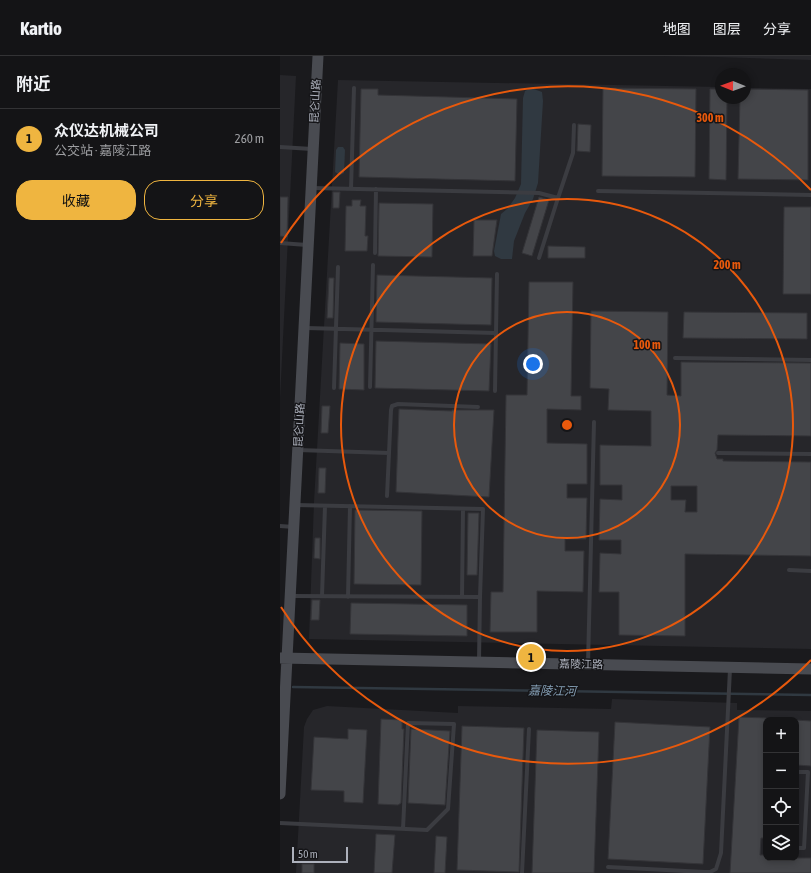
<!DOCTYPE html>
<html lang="zh">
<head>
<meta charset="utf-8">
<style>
  body { margin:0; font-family:"Asap Condensed","Noto Sans SC",sans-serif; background:#212123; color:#f1f3f6 }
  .controls { position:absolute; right:12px; bottom:12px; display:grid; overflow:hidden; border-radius:8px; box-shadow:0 2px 6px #0003 }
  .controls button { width:36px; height:36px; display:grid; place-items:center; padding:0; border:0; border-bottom:1px solid #333335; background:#141416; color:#f1f3f6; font:20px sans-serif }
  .compass { position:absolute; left:435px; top:12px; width:36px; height:36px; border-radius:50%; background:#141416; box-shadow:0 2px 6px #0003; rotate:271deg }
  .scale { position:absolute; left:12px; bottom:10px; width:56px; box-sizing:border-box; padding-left:4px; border:2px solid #adb1bc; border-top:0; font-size:11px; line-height:14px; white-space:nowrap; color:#adb1bc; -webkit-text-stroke:3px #151518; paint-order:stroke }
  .you { position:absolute; left:253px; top:308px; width:14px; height:14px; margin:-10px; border:3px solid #fff; border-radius:50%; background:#1a73e8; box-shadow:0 0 0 6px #1a73e833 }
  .badge { display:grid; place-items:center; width:26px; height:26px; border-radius:50%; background:#efb540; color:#111; font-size:13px; font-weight:700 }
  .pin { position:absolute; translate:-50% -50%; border:2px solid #fff; box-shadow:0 1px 4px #0006 }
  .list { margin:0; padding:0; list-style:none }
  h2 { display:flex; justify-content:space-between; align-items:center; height:52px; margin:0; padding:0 16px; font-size:17px }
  h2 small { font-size:13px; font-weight:400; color:#9d9ea1 }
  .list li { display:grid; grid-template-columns:26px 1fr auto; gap:12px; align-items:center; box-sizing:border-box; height:60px; padding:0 16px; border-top:1px solid #333335 }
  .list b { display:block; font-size:15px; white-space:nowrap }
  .list p { margin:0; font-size:13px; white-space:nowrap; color:#9d9ea1 }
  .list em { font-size:13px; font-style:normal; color:#9d9ea1 }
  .actions { display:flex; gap:8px; padding:12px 16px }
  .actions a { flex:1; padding:9px 0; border:1px solid #efb540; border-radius:16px; text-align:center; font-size:14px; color:#efb540 }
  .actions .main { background:#efb540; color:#111 }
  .icon { flex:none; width:22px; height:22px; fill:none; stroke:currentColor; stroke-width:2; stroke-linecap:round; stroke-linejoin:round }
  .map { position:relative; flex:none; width:531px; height:817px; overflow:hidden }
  header { display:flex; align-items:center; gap:24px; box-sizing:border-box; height:56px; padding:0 20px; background:#141416; border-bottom:1px solid #333335 }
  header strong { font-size:19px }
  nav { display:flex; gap:22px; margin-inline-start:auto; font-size:14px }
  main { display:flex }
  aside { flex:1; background:#141416 }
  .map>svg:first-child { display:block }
  .built { fill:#26262a; fill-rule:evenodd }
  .water { fill:#303941 }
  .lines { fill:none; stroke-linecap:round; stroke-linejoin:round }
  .stream { stroke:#303941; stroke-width:2.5 }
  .building { fill:#444549; stroke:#343438; fill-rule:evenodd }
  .lane { stroke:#3b3c41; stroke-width:4 }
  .secondary { stroke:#494b51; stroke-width:11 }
  .ring { fill:none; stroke:#e8590c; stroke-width:2 }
  .labels { text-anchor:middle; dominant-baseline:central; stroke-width:3; stroke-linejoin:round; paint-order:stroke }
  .street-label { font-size:11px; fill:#adb1bc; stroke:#151518 }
  .water-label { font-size:12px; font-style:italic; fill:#859fb5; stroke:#151518 }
  .centre { fill:#e8590c; stroke:#151518; stroke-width:2 }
  .ring-label { font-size:12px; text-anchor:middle; font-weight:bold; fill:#e8590c; stroke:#151518; stroke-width:3; stroke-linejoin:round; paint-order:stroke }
</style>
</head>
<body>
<header>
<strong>Kartio</strong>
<nav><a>地图</a><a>图层</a><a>分享</a></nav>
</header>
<main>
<aside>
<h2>附近<small></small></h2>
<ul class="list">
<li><span class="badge">1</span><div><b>众仪达机械公司</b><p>公交站 · 嘉陵江路</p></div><em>260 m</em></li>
</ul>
<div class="actions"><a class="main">收藏</a><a>分享</a></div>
</aside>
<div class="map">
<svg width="531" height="817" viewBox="0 0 531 817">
  <rect width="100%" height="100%" fill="#1a1a1d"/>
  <path class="built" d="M382,0H531V4L437,1Z
    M0,19L16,20L0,343Z
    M58,24L441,31V42H465V32L531,33V593L29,583L34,446Z
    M332,643L457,647V654L531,655V817H16L24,671L27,663L33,654L47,650L178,657V650L331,653ZM486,664H516V802H486Z"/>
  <path class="water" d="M251,32L262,36L263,45L258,127L253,143L245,157L234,185L232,203H221L215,200L214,195L221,158L227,153L235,142L241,128L243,42L245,35Z
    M58,91H63L65,94L64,117L60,119L55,116L56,94Z"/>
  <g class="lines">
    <path class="stream" d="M13,631L531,639"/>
  </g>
  <path class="building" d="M323,32L416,33L415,121L322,120Z
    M81,33H98V39L237,43L235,125L79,121Z
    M430,33H441V42H447L446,124L429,123Z
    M465,33L528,34V124L458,123L460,42H465Z
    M298,68L311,69L310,96L297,95Z
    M53,136H60L59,152H53Z
    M0,141H8L7,181L0,180Z
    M259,141L269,144L252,200L242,197Z
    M72,144H81L80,150H86L85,180H88L87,195H65L66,150H72Z
    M99,147L153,148L152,201L98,200Z
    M504,151H531V238H503Z
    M194,164H217L212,200H193Z
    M268,190L305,191V202H268Z
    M97,219L212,222L211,269L96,266Z
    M49,222H54L53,262H47Z
    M249,226H293L291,340H301V354L267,353V387L307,388V428H287V442H307L306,483H285V495H304L303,536L257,535V576H210L211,536H223L226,339H247Z
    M311,255L388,256L387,339L401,340V306L531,307V380L438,379L437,394L435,397L437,403H443V405L531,406V500L405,498V580L339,579V536H319L320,497L341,498V484H319L320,443L342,444V429H320V389L371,390V355L328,354L329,333L310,332ZM391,430H417V456H405L406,444H391Z
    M404,256L527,257V283L403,282Z
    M96,285L211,288L209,335L95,332Z
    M60,287L84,288V334L59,333Z
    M42,350H50L48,377H41Z
    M119,353L172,355V354H214L209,441L116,436Z
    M39,412H46L45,437H38Z
    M75,454L142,455L141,529L74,528Z
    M188,457H199L197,519H187Z
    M35,482H40V503L34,502Z
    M32,544H40L39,564H31Z
    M71,547L187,549V580L70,578Z
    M459,661L486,662L484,725H486V782H481L480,799H486V802H531V817H450Z
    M101,663L122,664V673H124L121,747L118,749L98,748Z
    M516,664L531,665V710L516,709Z
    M335,666L430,671L423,808L328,803Z
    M182,670L244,672L239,816L177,814Z
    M68,673L87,674L83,747L64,746V735L31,734L34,681L68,683Z
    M131,673L170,675L165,749L128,747Z
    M257,674L319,676L314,817H252Z
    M96,778L115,779L112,817H94Z
    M156,780L167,781L165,817H154Z
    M22,808H34V817H22Z"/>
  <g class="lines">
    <path class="lane" d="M0,91L32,93
      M31,132L259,137L278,142L259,202
      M71,133L74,32
      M318,135L531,139
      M278,142L293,97L294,69
      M0,187L27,189
      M95,197L96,133
      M26,272L216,277
      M395,302L531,304
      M90,331L93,209
      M54,332L58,211
      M215,335L217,218
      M18,394L109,397
      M438,397L531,398
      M107,440L111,354L112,350L118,348L198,351
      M0,470L14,471
      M509,514L531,515
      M11,540L200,541L203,453L15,449
      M42,540L45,450
      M68,541L70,450
      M182,541L183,453
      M199,605L200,541
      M308,608L314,366
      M516,716H528L524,792H516
      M0,767L147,774L168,753L174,668L128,667L123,773
      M485,790H486
      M328,811L425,816H430L436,813L441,797L450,613
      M242,817L249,673"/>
    <path class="secondary" d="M1,602L531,613
      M0,738L38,0"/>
  </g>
  <g class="ring">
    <circle cx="287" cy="369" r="113"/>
    <circle cx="287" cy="369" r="226"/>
    <path d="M531 604A339 339 0 0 1 1 551M1 187A339 339 0 0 1 531 134"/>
  </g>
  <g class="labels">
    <g class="street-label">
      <text transform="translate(35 45) rotate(-87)">昆仑山路</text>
      <text transform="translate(19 369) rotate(-87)">昆仑山路</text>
      <text transform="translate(301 608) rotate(1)">嘉陵江路</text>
    </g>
    <g class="water-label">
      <text transform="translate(272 635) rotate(1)">嘉陵江河</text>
    </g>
  </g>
  <circle cx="287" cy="369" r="6" class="centre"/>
  <g class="ring-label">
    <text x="430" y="66">300 m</text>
    <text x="447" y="213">200 m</text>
    <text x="367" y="293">100 m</text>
  </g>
</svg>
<div class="controls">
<button>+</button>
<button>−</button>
<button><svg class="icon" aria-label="locate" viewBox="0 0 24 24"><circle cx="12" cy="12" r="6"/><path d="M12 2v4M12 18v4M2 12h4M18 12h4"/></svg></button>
<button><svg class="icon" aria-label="layers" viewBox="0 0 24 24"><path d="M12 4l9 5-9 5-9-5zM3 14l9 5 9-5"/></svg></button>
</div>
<svg class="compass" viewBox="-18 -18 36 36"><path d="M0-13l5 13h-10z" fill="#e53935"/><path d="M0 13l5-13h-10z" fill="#9d9ea1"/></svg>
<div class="scale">50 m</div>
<div class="you"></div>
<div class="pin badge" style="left:251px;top:601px">1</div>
</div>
</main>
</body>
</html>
